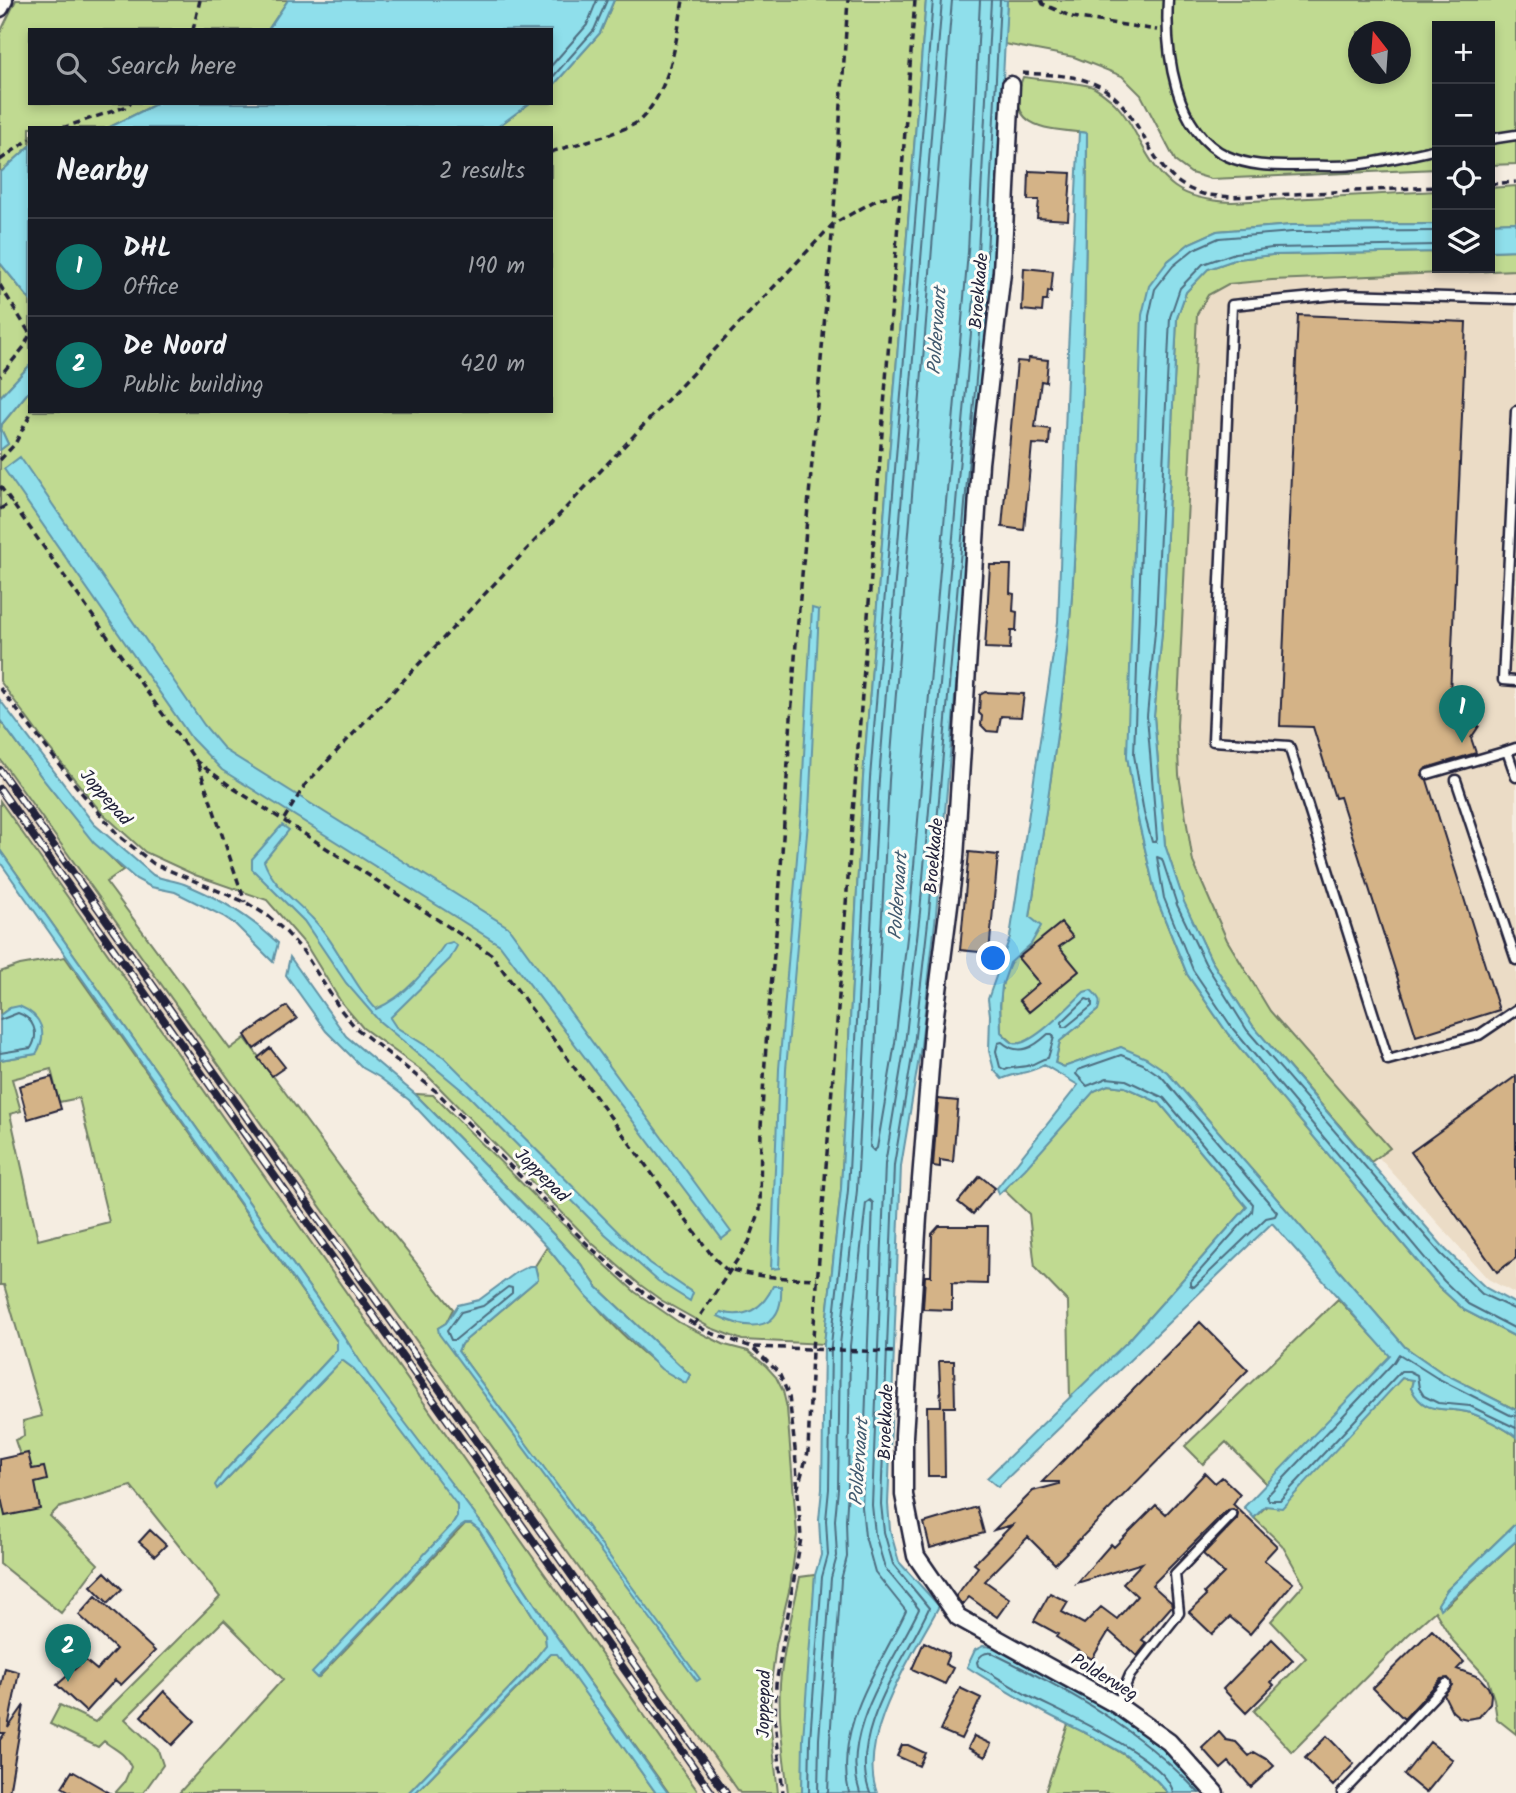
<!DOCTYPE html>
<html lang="en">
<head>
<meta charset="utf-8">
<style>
  body { margin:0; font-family:Kalam,sans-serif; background:#242831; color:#f1f3f6 }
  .controls { position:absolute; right:21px; top:21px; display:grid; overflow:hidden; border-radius:0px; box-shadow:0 4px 10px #0003 }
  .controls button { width:63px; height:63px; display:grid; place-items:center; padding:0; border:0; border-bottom:2px solid #363941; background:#171b24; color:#f1f3f6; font:35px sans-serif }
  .compass { position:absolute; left:1348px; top:21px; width:63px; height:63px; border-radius:50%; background:#171b24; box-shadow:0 4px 10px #0003; rotate:343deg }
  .you { position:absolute; left:994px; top:959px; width:24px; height:24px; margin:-18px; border:5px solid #fff; border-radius:50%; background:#1a73e8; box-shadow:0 0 0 10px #1a73e833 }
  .badge { display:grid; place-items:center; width:46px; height:46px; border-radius:50%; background:#0f766e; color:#fff; font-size:23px; font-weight:700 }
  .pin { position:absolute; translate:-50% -58px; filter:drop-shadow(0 2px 4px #0008) }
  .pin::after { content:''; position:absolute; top:37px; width:24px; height:21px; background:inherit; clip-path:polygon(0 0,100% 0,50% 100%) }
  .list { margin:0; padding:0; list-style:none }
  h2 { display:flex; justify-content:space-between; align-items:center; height:91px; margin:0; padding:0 28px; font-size:30px }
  h2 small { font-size:23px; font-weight:400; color:#9ea1a6 }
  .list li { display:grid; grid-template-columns:46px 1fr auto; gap:21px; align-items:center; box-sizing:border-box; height:98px; padding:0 28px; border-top:2px solid #363941 }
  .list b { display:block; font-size:26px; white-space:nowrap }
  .list p { margin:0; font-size:23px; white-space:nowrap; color:#9ea1a6 }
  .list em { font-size:23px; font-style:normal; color:#9ea1a6 }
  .icon { flex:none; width:38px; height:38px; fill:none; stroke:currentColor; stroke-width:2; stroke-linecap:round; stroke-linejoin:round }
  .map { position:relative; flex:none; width:1516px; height:1793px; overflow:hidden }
  .search { position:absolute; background:#171b24; box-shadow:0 4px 10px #0003; left:28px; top:28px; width:525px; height:77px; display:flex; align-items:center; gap:18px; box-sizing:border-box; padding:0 24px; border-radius:0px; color:#9ea1a6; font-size:26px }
  .panel { position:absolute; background:#171b24; box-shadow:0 4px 10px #0003; left:28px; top:126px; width:525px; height:287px; border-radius:0px }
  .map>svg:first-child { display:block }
  .built { fill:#ebdcc6 }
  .green { fill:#c0da91; stroke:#717e66; stroke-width:2; fill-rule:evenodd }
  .water { fill:#8fdfeb; stroke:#6393a5; stroke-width:2 }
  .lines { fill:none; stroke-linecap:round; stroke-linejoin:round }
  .shore { stroke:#4e6e81; stroke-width:2 }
  .building { fill:#d4b387; stroke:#22223b; stroke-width:2 }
  .service-casing { stroke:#22223b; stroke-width:13 }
  .minor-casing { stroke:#22223b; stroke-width:21 }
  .path { stroke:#22223b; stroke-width:3.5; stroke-dasharray:7 5; stroke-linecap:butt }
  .service { stroke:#fdfcf7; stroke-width:8 }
  .minor { stroke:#fdfcf7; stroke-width:16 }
  .rail-casing { stroke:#22223b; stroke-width:8 }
  .rail { stroke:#fdfcf7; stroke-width:5; stroke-dasharray:16; stroke-linecap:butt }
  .labels { text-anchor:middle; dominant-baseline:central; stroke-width:6; stroke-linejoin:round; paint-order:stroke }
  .street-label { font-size:18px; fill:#22223b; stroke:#fdfcf7 }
  .water-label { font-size:19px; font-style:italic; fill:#435b70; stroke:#fdfcf7 }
</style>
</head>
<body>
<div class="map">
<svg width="1516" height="1793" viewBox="0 0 1516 1793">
  <rect width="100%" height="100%" fill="#f5ede1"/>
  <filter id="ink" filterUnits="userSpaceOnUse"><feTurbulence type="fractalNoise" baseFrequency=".0143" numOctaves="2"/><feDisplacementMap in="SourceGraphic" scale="14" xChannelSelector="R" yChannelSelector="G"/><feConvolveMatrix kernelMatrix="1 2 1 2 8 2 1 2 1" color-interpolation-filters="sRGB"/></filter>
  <g filter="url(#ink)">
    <path class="built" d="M1490,244H1516V1294L1488,1279L1285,1053L1204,907L1170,748L1165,248L1437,245V268H1490Z
      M0,759L740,1793H699L0,801Z"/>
    <path class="green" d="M16,0H288L268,30H30V103H158L108,128H30V146L0,173V33Z
      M614,0H926L863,778L841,1189L824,1344L742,1340L711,1328L661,1300L639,1284L592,1243L425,1073L363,1028L341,1002L306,945L267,900L195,875L145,852L100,811L46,744L0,681V450L8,444L1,429L2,424L30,390V411H551V128H496L530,103H551V88L600,33Z
      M1007,0H1516V164L1490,165V26H1437V169L1211,179L1191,173L1176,162L1141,95L1122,76L1074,57L1004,44ZM1358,32H1400V74H1358Z
      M1023,77C1041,80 1079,82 1093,87C1099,90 1106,96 1111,100C1123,110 1132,126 1139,140C1163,184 1179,200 1232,202L1437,191V224L1292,225L1217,231L1190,243L1168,261L1127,756L1137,815L1157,900L1187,974L1228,1034L1438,1286L1464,1310L1516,1337V1410L1441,1372L1405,1347L1167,1072L1121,1047L1064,1067L1055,1063L1060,1041L1098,1010L1024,1044L1013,1043L1001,1032C1000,1010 998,983 1010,964C1014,956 1025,950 1031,944L1030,917C1046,810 1064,703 1072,595C1082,442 1086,287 1087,133C1050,129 1003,130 1023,77Z
      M1516,186V222L1490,223V188Z
      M1516,250V270L1272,280L1228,284L1208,295L1197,314L1177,726L1179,775L1193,862L1227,940L1270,1011L1390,1148L1371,1162L1253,1026L1211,960L1184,903L1165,845L1154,716L1163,622L1177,318L1186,292L1208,269L1237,259L1272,255L1437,252V268H1490V251Z
      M0,263L30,300V365L0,397Z
      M0,720C38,773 76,825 123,870L106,882L230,1049L245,1038L349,1179L453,1309L446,1323L438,1328L699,1679L458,1351L461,1344L538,1279L535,1266L547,1247C587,1297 630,1351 685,1383L690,1375L597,1287L580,1263L556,1237L415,1094L433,1095L588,1249L635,1292L680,1323L725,1345L748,1351L766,1366L776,1377L783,1391L787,1408L797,1535L790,1587L776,1645L771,1683L770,1720L778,1793H740L0,759Z
      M0,801L699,1793H669L554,1633L485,1528L368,1375L345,1338L0,850Z
      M65,957L337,1341V1350L224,1472L218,1488L342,1360L354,1369L458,1505L457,1517L453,1524L313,1673L318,1678L465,1524H471L479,1530L545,1635L546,1645L523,1674L408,1793H179L283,1679L224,1620L125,1719L158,1750L163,1765L143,1793H115L124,1783L131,1767C126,1753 115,1750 104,1741L98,1747L50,1724L60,1705L95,1722L220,1597L131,1486L58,1508L50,1516L98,1564L61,1613L0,1564V1461L20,1455L15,1440L24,1436L23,1421L42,1416L4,1285H0V1060L36,1054L10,1008L0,1015V972L20,965ZM51,1069L59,1102L79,1098L109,1222L38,1240L10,1114L21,1111L12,1079Z
      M1108,1085L1125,1087L1160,1103L1247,1207L1130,1339L1070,1400L1068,1302L1035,1268L1029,1214L1004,1190L1094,1091Z
      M1338,1299L1391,1356L1267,1484L1226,1442L1203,1464L1185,1446Z
      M1402,1378L1413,1380L1411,1388C1426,1416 1441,1406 1467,1412C1479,1415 1507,1429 1516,1437V1523L1447,1590L1438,1605L1446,1606L1516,1541V1734L1497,1719L1494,1699L1487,1678L1453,1641L1435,1611L1408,1635L1292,1752L1254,1711L1306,1658L1271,1621L1304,1584L1282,1545L1254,1518Z
      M815,1575L802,1793H788C784,1757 778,1720 780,1684C783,1648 793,1612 800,1577Z
      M551,1654H558L656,1793H415Z
      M1068,1724C1108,1745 1138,1758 1168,1793H1045Z"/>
    <path class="water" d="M288,0H614L600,33L551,88V30H268Z
      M926,0H1007L994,254L936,914L921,1046L901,1166L888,1504L890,1530L899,1562L939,1606C913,1655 856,1737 877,1793H802L803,1739L815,1575L821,1555L819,1520L822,1489L824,1344L841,1189L863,778Z
      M158,103H530L496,128H108Z
      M1079,132L1087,133C1086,287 1082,441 1072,595C1064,703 1046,810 1030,917L1041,926L1031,944L1010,963L1002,986L1000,1005L1001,1032C1004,1035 1009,1041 1013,1043C1030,1049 1072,1003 1084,992L1091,990C1098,997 1102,1000 1098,1010L1060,1041L1055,1063L1064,1067L1121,1047L1146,1058L1167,1072L1405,1347L1441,1372L1516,1410V1437C1507,1429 1479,1415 1467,1412C1441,1406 1425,1416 1411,1388L1413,1380L1402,1378L1282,1508L1265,1506L1254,1518L1244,1507L1390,1356L1272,1223L998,1487L987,1478L1130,1339L1247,1207L1160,1103L1125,1087L1108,1085L1094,1091L1025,1169L999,1194L997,1188L1078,1085L1044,1065C1029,1074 1018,1072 1002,1079L994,1070L989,1051L990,1015L988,999L1010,937L1058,622L1068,350Z
      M30,146V300L0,263V173Z
      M1516,222V250L1490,251V223Z
      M1437,224V252L1272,255L1237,259L1208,269L1186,292L1177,318L1163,622L1154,716L1165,845L1184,902L1211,960L1253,1026L1446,1250L1486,1288L1516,1304V1337L1464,1310L1438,1286L1228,1034L1187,974L1157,900L1137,815L1127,756L1142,315L1149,286L1168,261L1190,243L1217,231L1292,225Z
      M30,365V390L2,424L1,429L8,444L0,450V397Z
      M20,457L204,725L225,750L508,927L731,1232L722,1239L500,945L222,770L192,739L4,469Z
      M812,608L819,610L809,811L786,1069L779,1268L771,1269L779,1069L801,811Z
      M0,700L94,824L153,875C163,880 174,880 184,884C220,898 250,917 278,943L273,962L235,924L223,916L175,892L151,887L136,879L94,843L43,779L0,720Z
      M282,825L289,830L264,861C272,885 296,901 313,919C338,945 351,982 376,1009C405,997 428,968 445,944L452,942L457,946L450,959L390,1018L396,1027L444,1057L649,1263L693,1293L690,1301L658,1281L603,1232L469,1096L379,1021L346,983L304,921L252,869V859Z
      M0,850L345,1338L369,1375L485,1528L554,1633L668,1793H656L557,1654H550L415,1793H408L523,1674L546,1645L545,1635L479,1530L471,1524H465L459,1528L317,1678L312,1673L453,1524L457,1517V1505L354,1369L342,1360L217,1489L215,1485L224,1472L337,1350V1341L0,862Z
      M290,957L346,1036L415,1094L556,1237L580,1263L597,1287L690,1375L686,1383L661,1369L587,1297L547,1247L409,1100L379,1077L363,1068L326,1031L286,975Z
      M19,1006C41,1015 49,1033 36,1054L0,1060V1015L10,1008Z
      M529,1266H535L538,1279L461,1344L458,1351L700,1679L697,1681L439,1334L438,1328L446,1323L458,1305L479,1300L517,1272Z
      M773,1286H781C784,1331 751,1332 718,1316L721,1312C745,1319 763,1309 773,1286Z
      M1516,1523V1541L1440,1609L1438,1604L1447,1590Z
      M983,1646C1013,1646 1127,1718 1154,1739C1174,1755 1190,1774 1207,1793H1168C1135,1753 1096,1739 1051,1716C1022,1701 995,1684 967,1667L975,1650Z"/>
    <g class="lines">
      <path class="shore" d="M952,0L889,780L870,1147L874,1151L877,1148L895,1043L910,911L968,252L980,0
        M551,66L587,25L597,0
        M551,79L594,30L607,0
        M1437,231L1292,232L1219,238L1194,249L1173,266L1155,289L1149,316L1134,755L1144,813L1152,842H1156L1157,839L1147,716L1156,621L1170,317L1180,288L1203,264L1235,253L1272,248L1437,245
        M1086,999L1092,1001V1006L1066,1027H1062V1022Z
        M0,1020L18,1013C33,1018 40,1033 31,1048L0,1053
        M1048,1034H1052L1054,1037L1048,1058C1040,1059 1037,1063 1030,1065C1022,1068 1014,1066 1005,1070L1000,1067L996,1051L998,1043L1002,1042C1019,1057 1034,1047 1048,1034Z
        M1121,1055L1143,1064L1162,1077L1277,1212L1275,1216L1266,1218L1194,1287L1190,1285V1282L1252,1212L1253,1204L1164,1098L1126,1080L1107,1078L1087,1086L1076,1074L1078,1070Z
        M508,1287L512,1288V1293L455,1340H451L447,1331L461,1312L483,1306Z
        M1516,1310L1482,1294L1441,1254L1247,1030L1205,963L1177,905L1162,859L1157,857L1164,898L1193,970L1233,1029L1444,1281L1468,1304L1516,1329
        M1516,1416L1510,1415L1437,1378L1399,1354L1394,1362L1266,1497L1269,1500H1280L1401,1371H1409L1417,1375L1419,1388L1424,1396L1438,1403L1470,1406L1516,1428
        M809,1793L810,1739L822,1577L828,1555L826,1520L829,1489L831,1345L848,1190L870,778L933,0
        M818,1793L819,1739L831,1578L837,1556L835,1520L838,1489L840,1345L857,1190L879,779L942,0
        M828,1793L830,1740L841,1580L847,1557L846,1520L848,1489L850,1346L866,1203L870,1200L873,1203L862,1507L865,1536L875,1572L906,1611C879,1669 834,1725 849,1793
        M860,1793C839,1731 894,1663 919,1609L885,1568L875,1534L872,1505L885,1164L905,1044L920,912L978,253L991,0
        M870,1793C847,1733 906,1660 929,1608L893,1564L884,1532L881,1504L894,1165L914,1045L929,913L987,254L1000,0
        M1173,1793C1170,1759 1059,1712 1029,1696C1012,1687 995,1676 978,1666L977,1662C980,1655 984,1652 992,1653C1070,1691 1139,1729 1199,1793"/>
    </g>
    <path class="building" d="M1029,171L1071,173L1068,220L1037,218L1039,200H1028Z
      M1024,268L1053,271L1051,292L1048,291L1047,301H1043L1042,312L1022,310Z
      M1298,315L1466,322L1449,719L1470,720L1479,726L1471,738L1476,753L1426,768L1422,775L1427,780L1499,1010L1416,1036L1340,797L1335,798L1313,727L1280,726Z
      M1029,358L1048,360L1046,382L1041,381L1035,427L1050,429L1049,445L1032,444L1024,530L1002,527L1017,361L1028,362Z
      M990,565H1011L1010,593L1014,594L1013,611L1017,612L1016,631H1011L1010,649L985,648Z
      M985,692L1024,694L1021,717L1001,716L998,732L987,731L981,725L982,716L979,713L980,695Z
      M969,852L998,855L989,953L960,950Z
      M1061,923L1073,937L1059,947L1079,971L1029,1012L1019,1000L1039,983L1018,958Z
      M287,1006L297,1019L254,1049L245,1035Z
      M270,1048L285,1067L272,1076L258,1058Z
      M1516,1076V1258L1497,1272L1411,1152Z
      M52,1077L61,1109L28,1119L19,1086Z
      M938,1099L958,1101L953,1162L940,1160V1167L933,1166Z
      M980,1176L995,1188L973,1214L958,1202Z
      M939,1226H988L987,1284L952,1283V1310L923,1309L925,1276H931L932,1234Z
      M1200,1322L1248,1370L1055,1564L1028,1537L985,1581L1010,1599L997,1617L969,1597L962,1605L956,1596L978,1567L974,1564L1012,1525L994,1530L1033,1491L1059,1484V1482H1042Z
      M939,1361H954L955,1407H944L945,1476H928L927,1406H941Z
      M28,1453L32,1469L44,1467L47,1480L35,1483L40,1509L5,1516L0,1493V1459Z
      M1205,1473L1215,1483L1222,1477L1240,1494L1233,1504L1277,1546L1264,1560L1293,1583L1250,1634L1230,1617L1212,1634L1189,1612L1206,1596L1204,1593L1224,1573L1203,1554L1237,1519L1238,1513L1233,1509L1227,1510L1152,1585L1171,1602L1172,1606L1142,1640L1147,1643L1137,1656L1109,1631L1092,1659L1056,1637L1058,1634L1034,1621L1050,1593L1068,1602L1062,1612L1084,1624L1101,1607L1117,1619L1137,1596L1123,1583L1142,1563L1077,1583L1111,1544L1114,1547L1156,1505L1166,1514Z
      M977,1507L984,1533L930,1548L924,1523Z
      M150,1530L166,1545L155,1556L139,1542Z
      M105,1572L122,1589L108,1603L91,1586Z
      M96,1596L155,1651L121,1685L115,1680L86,1712L57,1685L85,1660L97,1670L116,1649L79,1615Z
      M1432,1630L1464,1662L1457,1669L1479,1677L1488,1687L1491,1694L1490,1704L1479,1717L1467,1719L1459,1717L1452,1711L1444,1695L1452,1685L1448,1678L1441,1679L1404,1719L1373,1688Z
      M1272,1639L1293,1660L1271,1682L1274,1685L1246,1713L1223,1689Z
      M924,1642L949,1654L945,1664L953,1668L945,1684L912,1669Z
      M5,1668L19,1672L8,1728L24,1705L9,1793H0V1740L5,1733H0V1691Z
      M960,1688L981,1698L961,1739L940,1730Z
      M164,1691L195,1721L172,1745L141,1716Z
      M1219,1732L1226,1740L1236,1742L1249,1756L1254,1752L1268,1760L1274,1766L1251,1787L1229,1762L1221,1769L1202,1748Z
      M974,1736L991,1744L985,1757L968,1748Z
      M1327,1736L1354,1764L1333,1786L1305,1758Z
      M1430,1742L1453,1760L1426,1793L1404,1775Z
      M902,1745H908L925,1753L919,1766L897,1756Z
      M72,1771L110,1793H72L62,1787Z"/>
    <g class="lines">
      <defs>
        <path id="service" d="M1168,0C1165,51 1174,131 1227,156C1249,166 1271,166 1295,166C1314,165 1334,167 1353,165C1381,162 1410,155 1437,149
          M1490,139L1516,135
          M1516,299L1345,294L1232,305L1213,741L1289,746L1388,1060L1479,1035L1516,1010
          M1516,411L1503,680L1516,681
          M1516,748L1507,751L1516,777
          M1428,774L1507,751
          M1456,780L1516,960
          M1117,1705L1130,1675L1179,1613L1175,1574L1232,1515
          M1342,1793L1446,1684"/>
        <path id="minor" d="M0,8L4,0
          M1011,85L1002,272L980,463L955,858L933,1030L918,1217L904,1436V1495L916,1556L958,1617L1117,1705L1169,1742L1215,1793"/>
      </defs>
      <use href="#service" class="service-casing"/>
      <use href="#minor" class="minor-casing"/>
      <path class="path" d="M1041,0L1043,4L1072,17L1157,30
        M193,30L200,0
        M1022,73C1049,75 1078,74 1101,87C1148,114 1145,178 1203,194C1212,196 1222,196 1230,197L1437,187
        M62,128L125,107L131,103
        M551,152C569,146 628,131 639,121C671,90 676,42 683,0
        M0,160L30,139
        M1490,184L1516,182
        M0,285L30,334L24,347L0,376
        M0,460L15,444L32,411
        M0,486L197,762L233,788L491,954L713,1257L730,1273
        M0,509L12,502
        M0,688L80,791L119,836L154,864L245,902L268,916L286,932L303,951L340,1009L356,1028L437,1092L590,1247L637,1288L666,1308L708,1332L752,1347L779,1373L789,1396L795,1449L801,1538L776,1684L775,1721L783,1793
        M198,764L245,902
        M284,819L305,785L833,224L878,199L902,193
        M733,1270C761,1278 788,1278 817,1279
        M694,1325L749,1242L760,1210L761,1127L767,1029L778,912L796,643L833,224L848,0
        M754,1347L893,1352
        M797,1490L808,1452L812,1350L915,0"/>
      <use href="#service" class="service"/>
      <use href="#minor" class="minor"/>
      <defs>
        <path id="rail" d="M0,770L726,1793
          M0,789L712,1793"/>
      </defs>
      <use href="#rail" class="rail-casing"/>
      <use href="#rail" class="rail"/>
    </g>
  </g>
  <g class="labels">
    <g class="street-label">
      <text transform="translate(980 291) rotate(-85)">Broekkade</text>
      <text transform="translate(105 798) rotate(49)">Joppepad</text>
      <text transform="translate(935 856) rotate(-85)">Broekkade</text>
      <text transform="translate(541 1176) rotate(45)">Joppepad</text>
      <text transform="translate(887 1422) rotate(-88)">Broekkade</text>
      <text transform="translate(1104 1678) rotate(31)">Polderweg</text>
      <text transform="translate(765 1704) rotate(-89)">Joppepad</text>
    </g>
    <g class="water-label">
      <text transform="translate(938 331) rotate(-86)">Poldervaart</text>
      <text transform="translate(899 896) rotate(-86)">Poldervaart</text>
      <text transform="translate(860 1462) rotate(-86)">Poldervaart</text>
    </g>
  </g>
</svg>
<div class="controls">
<button>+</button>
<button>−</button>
<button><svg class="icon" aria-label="locate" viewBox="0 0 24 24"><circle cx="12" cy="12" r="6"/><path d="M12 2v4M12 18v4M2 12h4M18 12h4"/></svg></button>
<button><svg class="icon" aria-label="layers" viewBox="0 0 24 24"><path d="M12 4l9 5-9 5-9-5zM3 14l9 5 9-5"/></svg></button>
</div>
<svg class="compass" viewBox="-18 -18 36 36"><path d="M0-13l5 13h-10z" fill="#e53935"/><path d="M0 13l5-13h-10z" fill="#9ea1a6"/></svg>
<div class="you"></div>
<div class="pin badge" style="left:1462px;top:743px">1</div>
<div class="pin badge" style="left:68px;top:1682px">2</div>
<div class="search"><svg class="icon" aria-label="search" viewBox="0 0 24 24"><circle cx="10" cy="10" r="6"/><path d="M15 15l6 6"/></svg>Search here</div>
<section class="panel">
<h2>Nearby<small>2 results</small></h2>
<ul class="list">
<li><span class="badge">1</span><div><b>DHL</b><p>Office</p></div><em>190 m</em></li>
<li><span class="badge">2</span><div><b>De Noord</b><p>Public building</p></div><em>420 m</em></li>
</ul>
</section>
</div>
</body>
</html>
